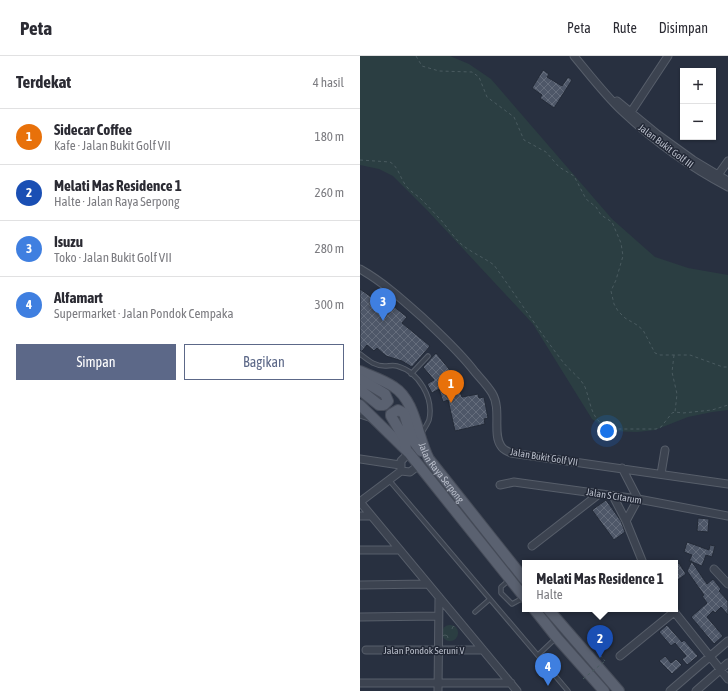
<!DOCTYPE html>
<html lang="id">
<head>
<meta charset="utf-8">
<style>
  body { margin:0; font-family:"Asap Condensed",sans-serif; background:#f2f2f3; color:#2b2b33 }
  .controls { position:absolute; right:12px; top:12px; display:grid; overflow:hidden; border-radius:0px; box-shadow:0 1px 3px #0004 }
  .controls button { width:36px; height:36px; display:grid; place-items:center; padding:0; border:0; border-bottom:1px solid #e1e1e2; background:#fff; color:#2b2b33; font:20px sans-serif }
  .you { position:absolute; left:247px; top:375px; width:14px; height:14px; margin:-10px; border:3px solid #fff; border-radius:50%; background:#1a73e8; box-shadow:0 0 0 6px #1a73e833 }
  .badge { display:grid; place-items:center; width:26px; height:26px; border-radius:50%; background:#5c6888; color:#fff; font-size:13px; font-weight:700 }
  .pin { position:absolute; translate:-50% -33px; filter:drop-shadow(0 1px 2px #0008) }
  .pin::after { content:''; position:absolute; top:21px; width:14px; height:12px; background:inherit; clip-path:polygon(0 0,100% 0,50% 100%) }
  .popup { position:absolute; left:162px; top:504px; width:156px; height:52px; box-sizing:border-box; display:grid; place-content:center; border-radius:0px; background:#fff; filter:drop-shadow(0 1px 3px #0005); font-size:13px; white-space:nowrap; color:#7c7c81 }
  .popup b { font-size:15px; color:#2b2b33 }
  .popup::after { content:''; position:absolute; left:50%; top:100%; margin-left:-8px; border:8px solid transparent; border-top-color:#fff }
  .list { margin:0; padding:0; list-style:none }
  h2 { display:flex; justify-content:space-between; align-items:center; height:52px; margin:0; padding:0 16px; font-size:17px }
  h2 small { font-size:13px; font-weight:400; color:#7c7c81 }
  .list li { display:grid; grid-template-columns:26px 1fr auto; gap:12px; align-items:center; box-sizing:border-box; height:56px; padding:0 16px; border-top:1px solid #e1e1e2 }
  .list b { display:block; font-size:15px; white-space:nowrap }
  .list p { margin:0; font-size:13px; white-space:nowrap; color:#7c7c81 }
  .list em { font-size:13px; font-style:normal; color:#7c7c81 }
  .actions { display:flex; gap:8px; padding:12px 16px }
  .actions a { flex:1; padding:9px 0; border:1px solid #5c6888; border-radius:0px; text-align:center; font-size:14px; color:#5c6888 }
  .actions .main { background:#5c6888; color:#fff }
  .map { position:relative; flex:none; width:368px; height:635px; overflow:hidden }
  header { display:flex; align-items:center; gap:24px; box-sizing:border-box; height:56px; padding:0 20px; background:#fff; border-bottom:1px solid #e1e1e2 }
  header strong { font-size:19px }
  nav { display:flex; gap:22px; margin-inline-start:auto; font-size:14px }
  main { display:flex }
  aside { flex:1; background:#fff }
  .map>svg:first-child { display:block }
  .grass { fill:#2b3e42 }
  .forest { fill:url(#forest-crowns) }
  .building { fill:url(#building-cross-hatch); stroke:#232a37 }
  .lines { fill:none; stroke-linecap:round; stroke-linejoin:round }
  .lane-casing { stroke:#575e6a; stroke-width:5.5 }
  .street-casing { stroke:#575e6a; stroke-width:9 }
  .primary-casing { stroke:#464c59; stroke-width:12 }
  .path { stroke:#4a5b60; stroke-width:1; stroke-dasharray:3 3; stroke-linecap:butt }
  .lane { stroke:#3c4350; stroke-width:3.5 }
  .street { stroke:#3c4350; stroke-width:7 }
  .primary { stroke:#5a6170; stroke-width:10 }
  .path-bridge { stroke:#4a5b60; stroke-width:1; stroke-dasharray:3 3; stroke-linecap:butt }
  .labels { text-anchor:middle; dominant-baseline:central; stroke-width:3; stroke-linejoin:round; paint-order:stroke }
  .street-label { font-size:10px; fill:#b9beca; stroke:#212735 }
</style>
</head>
<body>
<header>
<strong>Peta</strong>
<nav><a>Peta</a><a>Rute</a><a>Disimpan</a></nav>
</header>
<main>
<aside>
<h2>Terdekat<small>4 hasil</small></h2>
<ul class="list">
<li><span class="badge" style="background:#e8710a">1</span><div><b>Sidecar Coffee</b><p>Kafe · Jalan Bukit Golf VII</p></div><em>180 m</em></li>
<li><span class="badge" style="background:#1a4fb4">2</span><div><b>Melati Mas Residence 1</b><p>Halte · Jalan Raya Serpong</p></div><em>260 m</em></li>
<li><span class="badge" style="background:#3f7fe0">3</span><div><b>Isuzu</b><p>Toko · Jalan Bukit Golf VII</p></div><em>280 m</em></li>
<li><span class="badge" style="background:#3f7fe0">4</span><div><b>Alfamart</b><p>Supermarket · Jalan Pondok Cempaka</p></div><em>300 m</em></li>
</ul>
<div class="actions"><a class="main">Simpan</a><a>Bagikan</a></div>
</aside>
<div class="map">
<svg width="368" height="635" viewBox="0 0 368 635">
  <defs>
    <pattern id="forest-crowns" width="20" height="18" patternUnits="userSpaceOnUse"><rect width="20" height="18" fill="#2b3e42"/><path d="M2 6a3 3 0 1 1 6 0M12 15a3 3 0 1 1 6 0" fill="none" stroke="#48585c"/></pattern>
    <pattern id="building-cross-hatch" width="8" height="8" patternUnits="userSpaceOnUse"><rect width="8" height="8" fill="#4e5768"/><path d="M0 0l8 8M0 8l8-8" fill="none" stroke="#656d7c"/></pattern>
  </defs>
  <rect width="100%" height="100%" fill="#283040"/>
  <path class="grass" d="M0,0H90L109,8L131,23L252,163L295,201L328,212L368,219V354L352,356L328,361L295,374L277,376L249,375L232,363L173,268L67,154L33,120L19,113L0,109Z"/>
  <path class="forest" d="M82 577a8 8 0 1 1 16 0a8 8 0 1 1-16 0Z"/>
  <path class="building" d="M183,14L189,18L187,21L202,30L208,21L212,24L194,52L180,42L182,39L172,32Z
    M0,233L14,243L18,238L47,261L42,267L70,290L52,311L42,305L26,300L17,292L14,295L7,289L2,295H0Z
    M76,297L93,318L102,341L118,338L119,342L124,341L128,362L124,363L125,368L95,375L88,344L83,346L79,333L72,337L67,328L74,324L63,311Z
    M246,444L261,465L265,476L254,484L232,454Z
    M338,462L349,463L348,476L337,475Z
    M327,486L349,494L350,489L355,490L352,501L346,499L342,510L332,506L347,528L353,523L361,533L359,535L368,545V559L361,551L355,557L353,555L347,561L363,580L354,588L331,561L347,547L342,540L344,539L327,515L332,505H329L332,499L324,496Z
    M319,507L326,518L315,526V510Z
    M307,569L322,586L324,584L338,600L327,609L322,603L326,600L315,587L311,590L299,576Z
    M305,600L311,607L316,603L322,609L312,618L299,605Z"/>
  <g class="lines">
    <defs>
      <path id="lane" d="M0,298C8,304 14,310 25,310C29,310 33,309 37,310C59,316 74,342 69,364C67,369 64,373 61,378
        M51,318L68,300
        M0,360L10,363
        M29,424L208,635
        M149,524L141,531V537L152,548L163,542
        M115,556L130,543
        M178,599L196,582"/>
      <path id="street" d="M214,0C229,18 245,39 262,55C294,85 330,111 368,131
        M257,45L297,78L333,104L368,125
        M271,56L308,0
        M358,119L368,105
        M0,213C23,226 43,244 62,261C81,279 99,295 115,316C121,323 127,329 132,337C142,353 132,378 141,390C143,394 147,395 151,397L368,428
        M0,403L40,409
        M41,413V405L49,397
        M301,418L305,394
        M140,429L154,426L161,427L278,443L368,460
        M253,440L266,465L278,443L262,412
        M0,446L157,635
        M0,446L41,415L50,416L59,409
        M0,460H11
        M266,465L283,507
        M172,490L239,438
        M0,494H39
        M354,513L368,528
        M0,529L68,528
        M312,553L368,623
        M0,561L78,560
        M6,594H123
        M260,600L314,556
        M0,627H151
        M78,635L79,541
        M310,635L368,585
        M336,635L368,607"/>
      <g id="primary">
        <path id="s1" d="M0,315C11,320 24,324 34,331C56,345 57,381 69,403L165,524"/>
        <path d="M0,323L25,338L28,345L24,349H19L0,334"/>
        <path d="M0,349L49,397L165,542"/>
        <path d="M46,393L44,382L31,360V358L38,354L44,357L52,383L61,395"/>
        <path d="M174,553L197,582L244,635"/>
        <path d="M188,553L259,635"/>
      </g>
    </defs>
    <use href="#lane" class="lane-casing"/>
    <use href="#street" class="street-casing"/>
    <use href="#primary" class="primary-casing"/>
    <path class="path" d="M56,0L62,10L79,15L112,16L119,21L127,41L154,61L164,84L186,96L199,111L214,120L226,143L236,151L241,159L252,166L261,187L263,200L256,224L251,235L254,248L258,255L265,262L277,269L283,274L295,297L300,299H330L363,311H368
      M0,104L30,106C39,111 40,123 47,131C51,136 57,139 61,143C68,150 74,157 80,163C87,171 93,180 100,187C110,196 123,201 134,209C157,241 179,275 203,306C210,315 220,321 225,331C232,350 230,364 251,373H296L301,371L312,357L315,356L323,357L352,354L368,349
      M314,299L312,316L317,338L315,356
      M240,599L245,605"/>
    <use href="#lane" class="lane"/>
    <use href="#street" class="street"/>
    <use href="#primary" class="primary"/>
    <path class="path-bridge" d="M223,623L245,605"/>
  </g>
  <g class="labels">
    <g class="street-label">
      <text transform="translate(306 90) rotate(37)">Jalan Bukit Golf III</text>
      <text transform="translate(184 401) rotate(9)">Jalan Bukit Golf VII</text>
      <text stroke="none"><textPath href="#s1" startOffset="137">Jalan Raya Serpong</textPath></text>
      <text transform="translate(254 440) rotate(9)">Jalan S Citarum</text>
      <text x="64" y="594">Jalan Pondok Seruni V</text>
    </g>
  </g>
</svg>
<div class="controls">
<button>+</button>
<button>−</button>
</div>
<div class="you"></div>
<div class="pin badge" style="left:91px;top:347px;background:#e8710a">1</div>
<div class="pin badge" style="left:240px;top:602px;background:#1a4fb4">2</div>
<div class="popup"><b>Melati Mas Residence 1</b>Halte</div>
<div class="pin badge" style="left:23px;top:265px;background:#3f7fe0">3</div>
<div class="pin badge" style="left:188px;top:630px;background:#3f7fe0">4</div>
</div>
</main>
</body>
</html>
